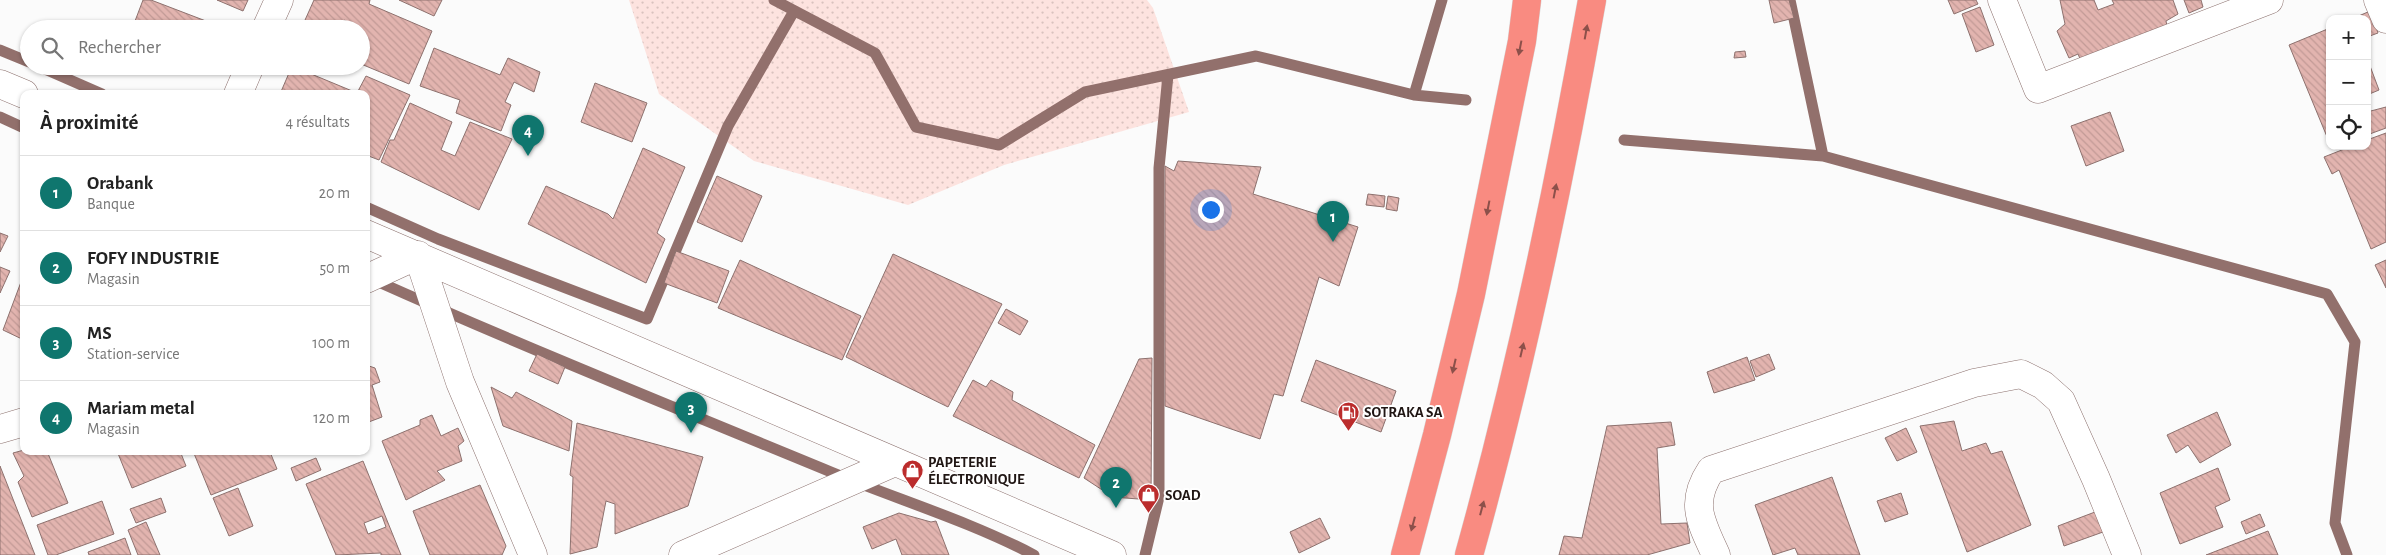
<!DOCTYPE html>
<html lang="fr">
<head>
<meta charset="utf-8">
<style>
  body { margin:0; font-family:"Alegreya Sans",sans-serif; background:#f6f6f6; color:#222 }
  .controls { position:absolute; right:15px; top:15px; display:grid; overflow:hidden; border-radius:10px; box-shadow:0 1px 4px #0004 }
  .controls button { width:45px; height:45px; display:grid; place-items:center; padding:0; border:0; border-bottom:1px solid #e0e0e0; background:#fff; color:#222; font:25px sans-serif }
  .you { position:absolute; left:1210px; top:209px; width:18px; height:18px; margin:-12px; border:4px solid #fff; border-radius:50%; background:#1a73e8; box-shadow:0 0 0 8px #1a73e833 }
  .badge { display:grid; place-items:center; width:32px; height:32px; border-radius:50%; background:#0f766e; color:#fff; font-size:16px; font-weight:700 }
  .pin { position:absolute; translate:-50% -41px; filter:drop-shadow(0 1px 2px #0008) }
  .pin::after { content:''; position:absolute; top:26px; width:18px; height:15px; background:inherit; clip-path:polygon(0 0,100% 0,50% 100%) }
  .list { margin:0; padding:0; list-style:none }
  h2 { display:flex; justify-content:space-between; align-items:center; height:65px; margin:0; padding:0 20px; font-size:21px }
  h2 small { font-size:16px; font-weight:400; color:#767676 }
  .list li { display:grid; grid-template-columns:32px 1fr auto; gap:15px; align-items:center; box-sizing:border-box; height:75px; padding:0 20px; border-top:1px solid #e0e0e0 }
  .list b { display:block; font-size:19px; white-space:nowrap }
  .list p { margin:0; font-size:16px; white-space:nowrap; color:#767676 }
  .list em { font-size:16px; font-style:normal; color:#767676 }
  .icon { flex:none; width:28px; height:28px; fill:none; stroke:currentColor; stroke-width:2; stroke-linecap:round; stroke-linejoin:round }
  .map { position:relative; flex:none; width:2386px; height:555px; overflow:hidden }
  .search { position:absolute; background:#fff; box-shadow:0 1px 4px #0004; left:20px; top:20px; width:350px; height:55px; display:flex; align-items:center; gap:12px; box-sizing:border-box; padding:0 18px; border-radius:28px; color:#767676; font-size:19px }
  .panel { position:absolute; background:#fff; box-shadow:0 1px 4px #0004; left:20px; top:90px; width:350px; height:365px; border-radius:10px }
  .map>svg:first-child { display:block }
  .park { fill:url(#park-dots) }
  .lines { fill:none; stroke-linecap:round; stroke-linejoin:round }
  .stream { stroke:#92706c; stroke-width:11 }
  .building { fill:url(#building-back-hatch); stroke:#8d716e; fill-rule:evenodd }
  .minor-casing { stroke:#8c716e; stroke-width:29 }
  .highway-casing { stroke:#d7d5d5; stroke-width:29 }
  .minor { stroke:#fff; stroke-width:28 }
  .highway { stroke:#f98b81; stroke-width:28 }
  .oneway { fill:#8c504a }
  .labels { text-anchor:middle; dominant-baseline:central; stroke-width:4; stroke-linejoin:round; paint-order:stroke }
  .poi-label { font-size:15px; font-weight:bold; fill:#201614; stroke:#fff; text-anchor:start }
</style>
</head>
<body>
<div class="map">
<svg width="2386" height="555" viewBox="0 0 2386 555">
  <defs>
    <pattern id="park-dots" width="8" height="8" patternUnits="userSpaceOnUse" patternTransform="scale(1.25)"><rect width="8" height="8" fill="#fde3df"/><path d="M2 2h.1M6 6h.1" fill="none" stroke="#d9c2be" stroke-width="1.8" stroke-linecap="round"/></pattern>
    <pattern id="building-back-hatch" width="6" height="6" patternUnits="userSpaceOnUse" patternTransform="scale(1.25)"><rect width="6" height="6" fill="#e2b4af"/><path d="M-1 5l2 2M0 0l6 6M5-1l2 2" fill="none" stroke="#c29a96"/></pattern>
  </defs>
  <rect width="100%" height="100%" fill="#fbfbfb"/>
  <path class="park" d="M629,0H1147L1153,8L1189,112L1004,165L908,205L754,161L659,94Z"/>
  <g class="lines">
    <path class="stream" d="M774,0L875,53L916,127L999,145L1085,92L1256,56L1414,95L1466,100
      M1790,0L1823,156
      M0,50L29,62
      M38,66L102,94
      M1414,95L1442,0
      M0,117L24,128
      M1624,140L1823,156L2327,294L2355,342L2335,523L2347,555
      M366,207L438,239L647,319L728,126L794,11
      M372,279C524,347 678,409 831,472C899,500 969,521 1034,555
      M1145,555L1159,497V168L1168,75"/>
  </g>
  <path class="building" d="M143,0H151L219,26L218,29H132Z
    M217,0H248L243,11Z
    M314,0H370L369,4L432,31L409,84L361,64V29L344,20L340,29H301Z
    M399,0H442L434,16Z
    M1769,0H1789L1794,18L1774,23Z
    M1948,0H1976L1978,4L1954,14Z
    M2060,0H2094L2098,10L2114,4L2112,0H2173L2178,14L2166,21L2167,26L2081,61L2078,54L2069,58L2057,31L2065,24Z
    M2184,0H2201L2203,7L2189,13Z
    M1980,7L1994,45L1976,52L1962,14Z
    M2370,11L2378,33L2367,37V19H2352Z
    M2330,28V144L2289,45Z
    M434,48L500,75L508,58L540,72L534,92L514,82L505,102L511,105L501,131L456,113L460,100L420,86Z
    M1745,51L1746,57L1734,58L1735,52Z
    M2367,58L2379,90L2367,95Z
    M292,66L357,93L366,76L410,95L379,160L366,155V94H280Z
    M595,83L647,103L632,142L581,122Z
    M410,103L452,122L441,150L455,156L470,122L512,139L479,210L381,162L390,140H394Z
    M2386,107V128L2367,135V112Z
    M2110,112L2124,151L2086,166L2071,126Z
    M2386,133V242L2371,249L2339,170L2332,174L2324,157L2352,146H2367V140Z
    M643,148L685,167L657,233L665,239L646,283L528,224L546,186L608,214L613,219Z
    M1178,161L1261,167L1253,194L1358,227L1339,286L1319,277L1283,396L1274,394L1260,439L1165,406V166L1174,171Z
    M717,176L762,196L742,242L697,222Z
    M1368,194L1385,196L1384,207L1366,205Z
    M1388,196L1399,198L1397,211L1386,209Z
    M0,233L8,236L0,252Z
    M676,251L729,271L717,303L664,283Z
    M893,254L1002,304L948,407L846,357Z
    M740,260L861,316L842,360L718,308Z
    M2386,260V288L2375,265Z
    M0,267L10,271L0,293Z
    M21,282L24,283V340L3,330Z
    M1006,309L1028,321L1020,335L998,323Z
    M537,354L565,367L558,384L529,371Z
    M1769,354L1775,369L1756,377L1750,361Z
    M1747,357L1755,380L1714,393L1707,372Z
    M1152,358L1151,500L1113,497L1084,478L1139,359Z
    M1316,360L1396,391L1381,432L1301,401Z
    M366,365L375,368L380,382L372,385L382,417L366,423Z
    M973,380L986,387L991,380L1013,392L1012,400L1095,445L1079,478L953,416Z
    M491,387L512,398L516,392L572,421L569,451L503,426Z
    M2217,412L2231,445L2200,463L2188,445L2176,453L2167,435Z
    M432,415L441,436L458,428L464,441L458,446L462,461L437,471L445,480L406,500L382,441L420,425V420Z
    M1954,421L1962,451L1986,443L1991,454L2002,451L2031,525L1967,552L1920,426Z
    M1671,422L1675,445L1657,448L1661,524L1687,523L1690,543L1647,555H1559L1564,536L1582,538L1607,426Z
    M577,423L703,457L688,506L615,534V504L606,501L597,547L570,554L573,477L570,475Z
    M1906,428L1917,452L1897,461L1885,438Z
    M24,450V451H47L68,503L32,517L18,482L24,476L13,453Z
    M117,451H180L186,466L132,488Z
    M193,451H271L270,452L277,469L211,495Z
    M316,458L321,470L296,481L291,468Z
    M363,461L401,555H381V553L336,555L306,484ZM382,516L386,527L368,534L364,523Z
    M0,466L35,555H0Z
    M2218,468L2230,500L2215,507L2223,527L2180,544L2160,493Z
    M1832,477L1860,555H1798L1795,548L1773,555L1755,505Z
    M480,485L506,546L502,555H430L413,511Z
    M238,488L253,526L229,536L213,498Z
    M1901,493L1908,514L1885,522L1877,501Z
    M161,498L166,512L136,523L130,509Z
    M102,501L114,534L56,555H48L37,525Z
    M2095,512L2103,532L2064,546L2058,526Z
    M899,513L931,522L936,521L949,555H902L896,539L872,549L863,527Z
    M2260,514L2265,526L2246,534L2241,522Z
    M1320,518L1330,538L1299,553L1290,532Z
    M146,522L160,555H138L128,530Z
    M2268,531L2278,555H2206Z
    M125,538L131,555H89L88,552Z"/>
  <g class="lines">
    <defs>
      <path id="minor" d="M2002,0L2038,89L2269,0
        M2378,0L2386,19
        M266,29L279,0
        M0,84L24,94
        M238,94L250,66
        M366,234L1112,555
        M366,279L418,255L460,382L533,555
        M0,429L24,422
        M683,555L895,462
        M1716,555C1701,522 1689,503 1711,470L1974,383L2021,374L2043,385L2061,401L2096,479L2127,555"/>
      <path id="highway" d="M1405,555L1437,435L1471,294L1522,41L1527,0
        M1469,555C1520,372 1559,187 1592,0"/>
    </defs>
    <use href="#minor" class="minor-casing"/>
    <use href="#highway" class="highway-casing"/>
    <use href="#minor" class="minor"/>
    <use href="#highway" class="highway"/>
  </g>
  <defs><path id="oneway-solid" d="M-6-.8H1V-3.2L6.5 0L1 3.2V.8H-6Z" transform="scale(1.25)"/></defs>
  <g class="oneway">
    <use href="#oneway-solid" transform="translate(1586 32) rotate(-80)"/>
    <use href="#oneway-solid" transform="translate(1520 48) rotate(101)"/>
    <use href="#oneway-solid" transform="translate(1555 191) rotate(-79)"/>
    <use href="#oneway-solid" transform="translate(1488 208) rotate(101)"/>
    <use href="#oneway-solid" transform="translate(1522 350) rotate(-77)"/>
    <use href="#oneway-solid" transform="translate(1454 366) rotate(103)"/>
    <use href="#oneway-solid" transform="translate(1482 508) rotate(-75)"/>
    <use href="#oneway-solid" transform="translate(1413 524) rotate(105)"/>
  </g>
  <defs>
    <symbol id="fuel-pin" viewBox="-11 -11 22 30"><path d="M0 17L-7.5 6A9.5 9.5 0 1 1 7.5 6Z" fill="#bb2c2c" stroke="#fff"/><path d="M-5.5-6h7V0h2V4h1.3V-2.5L3-4.5l.8-.8L6-3V5H2.5V1h-1V6h-7ZM-4.2-4.7v3.2H.2V-4.7Z" fill="#fff"/></symbol>
    <symbol id="shop-pin" viewBox="-11 -11 22 30"><path d="M0 17L-7.5 6A9.5 9.5 0 1 1 7.5 6Z" fill="#bb2c2c" stroke="#fff"/><path d="M-5-2.5h2.3a2.7 3.5 0 0 1 5.4 0H5L5.5 6h-11ZM-1.5-2.5h3a1.5 2.3 0 0 0-3 0Z" fill="#fff"/></symbol>
  </defs>
  <g fill-rule="evenodd">
    <use href="#fuel-pin" x="1336" y="400" width="25" height="34"/>
    <use href="#shop-pin" x="900" y="458" width="25" height="34"/>
    <use href="#shop-pin" x="1136" y="482" width="25" height="34"/>
  </g>
  <g class="labels">
    <g class="poi-label">
      <text x="1364" y="412">SOTRAKA SA</text>
      <text x="928" y="462">PAPETERIE<tspan x="928" dy="17">ÉLECTRONIQUE</tspan></text>
      <text x="1165" y="495">SOAD</text>
    </g>
  </g>
</svg>
<div class="controls">
<button>+</button>
<button>−</button>
<button><svg class="icon" aria-label="locate" viewBox="0 0 24 24"><circle cx="12" cy="12" r="6"/><path d="M12 2v4M12 18v4M2 12h4M18 12h4"/></svg></button>
</div>
<div class="you"></div>
<div class="pin badge" style="left:1333px;top:242px">1</div>
<div class="pin badge" style="left:1116px;top:508px">2</div>
<div class="pin badge" style="left:691px;top:433px">3</div>
<div class="pin badge" style="left:528px;top:156px">4</div>
<div class="search"><svg class="icon" aria-label="search" viewBox="0 0 24 24"><circle cx="10" cy="10" r="6"/><path d="M15 15l6 6"/></svg>Rechercher</div>
<section class="panel">
<h2>À proximité<small>4 résultats</small></h2>
<ul class="list">
<li><span class="badge">1</span><div><b>Orabank</b><p>Banque</p></div><em>20 m</em></li>
<li><span class="badge">2</span><div><b>FOFY INDUSTRIE</b><p>Magasin</p></div><em>50 m</em></li>
<li><span class="badge">3</span><div><b>MS</b><p>Station-service</p></div><em>100 m</em></li>
<li><span class="badge">4</span><div><b>Mariam metal</b><p>Magasin</p></div><em>120 m</em></li>
</ul>
</section>
</div>
</body>
</html>
